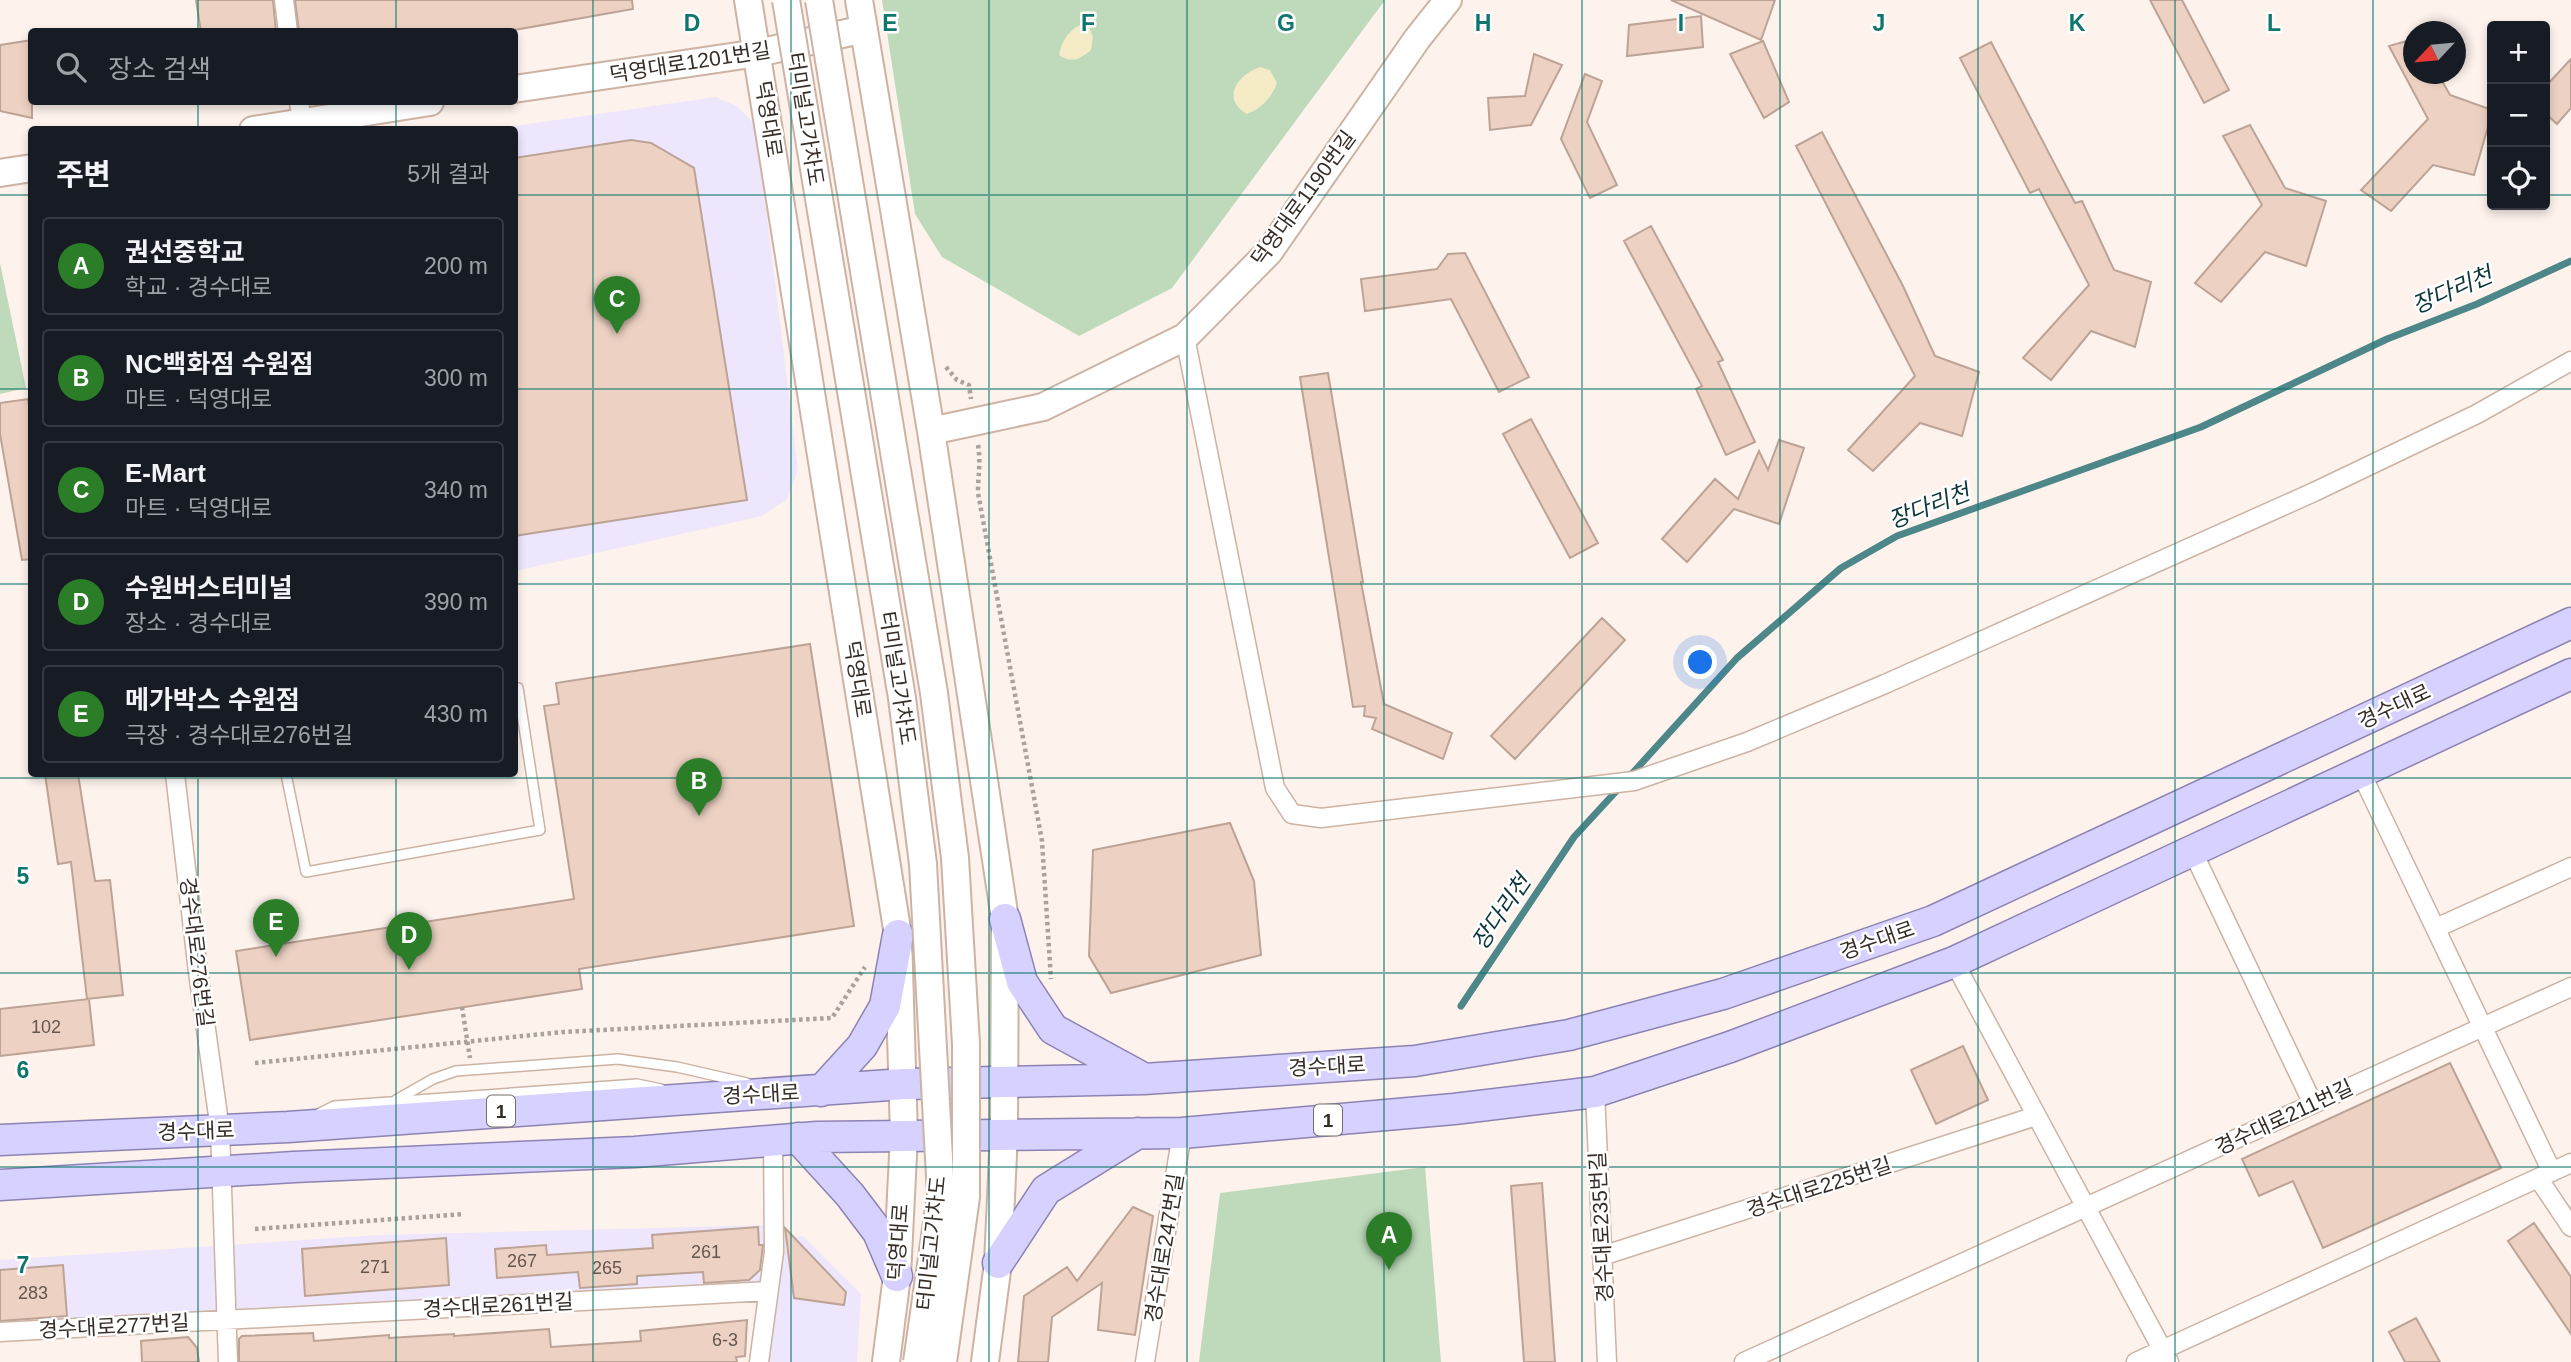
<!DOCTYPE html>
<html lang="ko">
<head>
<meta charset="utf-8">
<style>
  body { margin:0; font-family:Helvetica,"Noto Sans KR",sans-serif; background:#20242c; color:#f1f3f6 }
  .controls { position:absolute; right:21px; top:21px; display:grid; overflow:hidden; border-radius:7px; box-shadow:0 4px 10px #0003 }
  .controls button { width:63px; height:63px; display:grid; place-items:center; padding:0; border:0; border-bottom:2px solid #363941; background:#171b24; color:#f1f3f6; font:35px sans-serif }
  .compass { position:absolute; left:2403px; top:21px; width:63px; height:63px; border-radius:50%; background:#171b24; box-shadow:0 4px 10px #0003; rotate:244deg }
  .you { position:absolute; left:1701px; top:663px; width:24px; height:24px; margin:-18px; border:5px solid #fff; border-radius:50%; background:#1a73e8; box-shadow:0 0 0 10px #1a73e833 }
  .badge { display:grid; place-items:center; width:46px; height:46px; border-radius:50%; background:#2b7d28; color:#fff; font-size:23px; font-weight:700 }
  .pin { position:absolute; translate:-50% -58px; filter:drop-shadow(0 2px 4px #0008) }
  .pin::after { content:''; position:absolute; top:37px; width:24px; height:21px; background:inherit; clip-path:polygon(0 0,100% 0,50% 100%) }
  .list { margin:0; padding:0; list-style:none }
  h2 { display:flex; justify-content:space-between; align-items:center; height:91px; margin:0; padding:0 28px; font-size:30px }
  h2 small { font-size:23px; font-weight:400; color:#9ea1a6 }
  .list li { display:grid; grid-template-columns:46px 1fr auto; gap:21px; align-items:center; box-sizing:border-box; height:98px; margin:0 14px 14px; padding:0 14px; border:2px solid #363941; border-radius:7px }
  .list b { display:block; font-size:26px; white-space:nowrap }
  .list p { margin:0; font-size:23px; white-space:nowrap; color:#9ea1a6 }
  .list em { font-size:23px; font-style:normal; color:#9ea1a6 }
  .icon { flex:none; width:38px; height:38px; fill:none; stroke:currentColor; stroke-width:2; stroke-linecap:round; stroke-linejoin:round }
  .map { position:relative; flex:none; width:2571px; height:1362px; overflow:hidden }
  .search { position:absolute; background:#171b24; box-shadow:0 4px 10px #0003; left:28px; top:28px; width:490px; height:77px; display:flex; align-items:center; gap:18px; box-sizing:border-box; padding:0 24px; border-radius:7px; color:#9ea1a6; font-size:26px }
  .panel { position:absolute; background:#171b24; box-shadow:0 4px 10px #0003; left:28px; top:126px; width:490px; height:651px; border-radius:7px }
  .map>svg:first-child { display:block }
  .commercial { fill:#ede6fc }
  .green { fill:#bedaba }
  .sand { fill:#f5ebc6 }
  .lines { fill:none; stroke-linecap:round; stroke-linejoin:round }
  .stream { stroke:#4d8789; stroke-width:7 }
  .building { fill:#edd2c3; stroke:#bda395; stroke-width:2 }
  .lane-casing { stroke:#ccb3a4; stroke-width:12 }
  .street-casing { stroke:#ccb3a4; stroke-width:21 }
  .secondary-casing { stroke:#ccb3a4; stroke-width:30 }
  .primary-casing { stroke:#8d83b3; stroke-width:33 }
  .path { stroke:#aca29c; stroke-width:4.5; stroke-dasharray:3.5 3.5; stroke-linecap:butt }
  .lane { stroke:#fff; stroke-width:9 }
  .street { stroke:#fff; stroke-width:18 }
  .secondary { stroke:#fff; stroke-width:26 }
  .primary { stroke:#d6d1ff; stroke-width:30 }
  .secondary-bridge-casing { stroke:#ccb3a4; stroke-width:30; stroke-linecap:butt }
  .secondary-bridge { stroke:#fff; stroke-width:26 }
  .grid { fill:none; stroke:#0f766e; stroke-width:2; stroke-opacity:0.55 }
  .labels { text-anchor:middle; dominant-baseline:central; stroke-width:5; stroke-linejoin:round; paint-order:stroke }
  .number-label { font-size:18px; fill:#64564e }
  .shield { fill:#fff; stroke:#736c68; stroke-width:2 }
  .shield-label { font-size:19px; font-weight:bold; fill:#372d27 }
  .street-label { font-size:21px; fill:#372d27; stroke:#fff }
  .water-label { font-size:23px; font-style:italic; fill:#0c3639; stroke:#fff }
  .grid-label { font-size:23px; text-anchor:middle; font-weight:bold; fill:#0f766e; stroke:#fff; stroke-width:5; stroke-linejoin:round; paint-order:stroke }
</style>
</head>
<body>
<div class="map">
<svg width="2571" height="1362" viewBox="0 0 2571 1362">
  <rect width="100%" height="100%" fill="#fdf2ec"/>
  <path class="commercial" d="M716,97L738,107L756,126L798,470L787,499L762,516L515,571L514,130H487Z
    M769,1225L763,1287L0,1328V1260L380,1235Z
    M803,1236L861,1294L857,1362H763L780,1240Z"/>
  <path class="green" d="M882,0H1385L1172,288L1079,336L942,257L915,214Z
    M0,263L26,388L0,394Z
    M1425,1167L1441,1362H1199L1220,1193Z"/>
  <path class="sand" d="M1080,25H1088L1093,37L1091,50C1080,59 1072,64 1059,55C1062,41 1067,32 1080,25Z
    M1260,67L1270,70L1277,83C1272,97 1261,109 1247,114C1221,99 1237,75 1260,67Z"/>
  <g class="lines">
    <path class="stream" d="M1629,777L1737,658L1841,568L1897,536L2201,427L2387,339L2477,304L2571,261
      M1461,1006L1574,837L1621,786"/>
  </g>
  <path class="building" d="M196,0H273L276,32H201Z
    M295,0H632L633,9L503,32H299Z
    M1671,0H1775L1761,40Z
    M2150,0H2182L2229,90L2204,103Z
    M1701,16L1703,47L1627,56L1629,25Z
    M2413,39V74H2438L2450,95L2492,110V113L2474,175L2433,165L2391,211L2361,190L2428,119L2389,46Z
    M32,40V118L0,111V45Z
    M1763,41L1789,102L1764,118L1730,54Z
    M1991,42L2075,203L2082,201L2114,270L2151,282L2135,347L2091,331L2051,380L2023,358L2089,285L2039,189L2030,193L1960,58Z
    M1534,54L1562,65L1531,125L1490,130L1488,98L1525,96Z
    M2571,59V108L2557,124L2545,113V87Z
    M1585,74L1602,81L1587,122L1617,185L1590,198L1561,139Z
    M2250,125L2285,188L2326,201L2306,266L2265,252L2221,302L2195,283L2262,205L2223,136Z
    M1822,132L1903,286L1935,356L1979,372L1962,436L1920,423L1873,471L1848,450L1915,376L1796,146Z
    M631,140L651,143L694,168L747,500L514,536V158Z
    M1651,226L1723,360L1718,362L1755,442L1726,455L1696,389L1702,386L1624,241Z
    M1465,253L1529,377L1499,392L1451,299L1365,311L1361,279L1437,269L1448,254Z
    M1328,373L1363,582H1361L1384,704L1452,733L1443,759L1372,729L1376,718L1364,716L1365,706L1353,707L1300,377Z
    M28,399L32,420V559L22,560L0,434V403Z
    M1531,419L1598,543L1570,558L1503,434Z
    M1779,440L1804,448L1779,524L1734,509L1687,562L1662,539L1715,479L1738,499L1759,451L1768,470Z
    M1602,618L1625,640L1515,759L1491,736Z
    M810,644L854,926L579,969L582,989L250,1040L236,951L574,899L544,706L559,704L556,683Z
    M45,774H78L95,881L110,880L123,995L87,999L71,862L58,864Z
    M1230,823L1254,881L1261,955L1111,993L1089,956L1093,850Z
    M89,999L94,1045L0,1056V1009Z
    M1963,1046L1988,1100L1936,1124L1911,1070Z
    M2450,1063L2501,1168L2323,1248L2293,1181L2259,1196L2242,1159Z
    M1542,1183L1555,1362H1524L1511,1186Z
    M1133,1207L1153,1216L1135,1335L1098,1330L1102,1283L1052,1317L1048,1362H1018L1024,1296L1067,1267L1077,1281Z
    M2534,1223L2571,1277V1334L2508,1241Z
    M758,1227L759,1245H763L760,1270L749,1280L704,1283L703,1272L637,1276V1284L580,1288L578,1272L497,1278L495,1249L546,1245L547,1255L653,1248L652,1235Z
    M785,1228L846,1292L844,1305L794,1298Z
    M446,1238L449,1285L305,1296L302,1249Z
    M63,1265L67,1316L0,1321V1270Z
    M2416,1318L2440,1362H2405L2389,1332Z
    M747,1320L745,1356L736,1357L737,1362H239V1339L242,1336L313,1333L314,1341L389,1335V1338L454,1334V1336L549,1329L551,1347L641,1341L640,1331Z
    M188,1337L197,1348L199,1362H142L141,1341Z"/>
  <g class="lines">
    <defs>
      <path id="lane" d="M286,774L306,872L540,830L518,688H514
        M396,1100L433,1079L456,1071L618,1059L677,1067L747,1083
        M318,1114L334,1106L637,1084L661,1089"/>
      <path id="street" d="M284,0L288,32
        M299,102L302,121
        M1185,337L1275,788L1292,814L1321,818L1634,781L1747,742L1885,684L2314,492L2477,414L2571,361
        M2361,773L2552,1172
        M175,774L198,972L220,1130L228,1362
        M2192,850L2313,1104
        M2436,928L2571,867
        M1954,962L2169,1362
        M1595,1092L1607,1362
        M2538,1178L2571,1227
        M1602,1256L2036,1116
        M0,1332L768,1291
        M759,1362L774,1252L773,1140
        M1145,1362L1182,1133
        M1744,1362L2571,987
        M2136,1362L2571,1163"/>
      <path id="secondary" d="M748,0L898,935L904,1135L897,1276L886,1362
        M859,0L931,431L1005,919L1004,1132L998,1263L985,1362
        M514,89L758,53L864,29
        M253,130L430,102
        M0,173L32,168
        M931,431L1043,407L1185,337L1269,252L1417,39L1448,0"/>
      <path id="primary" d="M1005,919L1022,982L1053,1029L1141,1077
        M821,1091L862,1046L885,1006L898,935
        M798,1138L850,1195L878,1232L897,1276
        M0,1140L288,1127L904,1084L1144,1079L1415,1061L1569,1035L1723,994L1933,921L2571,623
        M0,1185L294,1167L635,1152L817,1137L1182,1133L1454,1109L1595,1092L1730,1047L1954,962L2571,674
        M998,1263L1046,1190L1138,1133"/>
    </defs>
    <use href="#lane" class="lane-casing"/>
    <use href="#street" class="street-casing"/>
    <use href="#secondary" class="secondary-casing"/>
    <use href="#primary" class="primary-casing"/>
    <path class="path" d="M946,367L957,380L969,385L971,399
      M978,445C981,462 978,476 978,493L1042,841L1051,979
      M462,1007L470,1058
      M255,1063L563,1032L832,1018L865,967
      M255,1229L464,1214"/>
    <use href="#lane" class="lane"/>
    <use href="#street" class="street"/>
    <use href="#secondary" class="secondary"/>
    <use href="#primary" class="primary"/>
    <defs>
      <path id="secondary-bridge" d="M786,0L902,698L923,864L941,1195L917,1362
        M819,0L934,693L955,858L966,1044V1197L943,1362"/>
    </defs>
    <use href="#secondary-bridge" class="secondary-bridge-casing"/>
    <use href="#secondary-bridge" class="secondary-bridge"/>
  </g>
  <path class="grid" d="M198,0V32M396,0V32M593,0V1362M791,0V1362M989,0V1362M1187,0V1362M1384,0V1362M1582,0V1362M1780,0V1362M1978,0V1362M2175,0V1362M2373,0V1362M198,102V130M396,102V130M0,195H32M514,195H2492M2545,195H2571M0,389H32M514,389H2571M0,584H32M514,584H2571M198,774V1362M396,774V1362M0,778H2571M0,973H2571M0,1167H2571"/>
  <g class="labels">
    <g class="number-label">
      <text x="46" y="1027">102</text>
      <text x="706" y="1252">261</text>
      <text x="522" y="1261">267</text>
      <text x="375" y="1267">271</text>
      <text x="607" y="1268">265</text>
      <text x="33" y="1293">283</text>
      <text x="725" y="1340">6-3</text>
    </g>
    <g class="shield">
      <rect x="487" y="1095.5" width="28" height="31" rx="5"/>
      <rect x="1314" y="1104.5" width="28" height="31" rx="5"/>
    </g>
    <g class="shield-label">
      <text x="501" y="1111">1</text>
      <text x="1328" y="1120">1</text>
    </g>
    <g class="street-label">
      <text transform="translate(690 62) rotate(-9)">덕영대로1201번길</text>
      <text transform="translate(769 119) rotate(81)">덕영대로</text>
      <text transform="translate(806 119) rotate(81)">터미널고가차도</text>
      <text transform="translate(1303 198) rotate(-54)">덕영대로1190번길</text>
      <text transform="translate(898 678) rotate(81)">터미널고가차도</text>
      <text transform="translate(858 679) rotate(81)">덕영대로</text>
      <text transform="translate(2394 706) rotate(-25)">경수대로</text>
      <text transform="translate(1877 940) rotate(-19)">경수대로</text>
      <text transform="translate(197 952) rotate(83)">경수대로276번길</text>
      <text transform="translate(1327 1066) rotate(-3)">경수대로</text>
      <text transform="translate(761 1094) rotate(-3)">경수대로</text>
      <text transform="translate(2284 1117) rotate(-25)">경수대로211번길</text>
      <text transform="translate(196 1131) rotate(-2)">경수대로</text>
      <text transform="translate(1819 1187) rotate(-18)">경수대로225번길</text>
      <text transform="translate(1601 1227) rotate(-93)">경수대로235번길</text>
      <text transform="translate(898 1242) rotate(-86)">덕영대로</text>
      <text transform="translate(931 1243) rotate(-84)">터미널고가차도</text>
      <text transform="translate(1164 1248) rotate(-81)">경수대로247번길</text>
      <text transform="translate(498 1305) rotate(-3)">경수대로261번길</text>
      <text transform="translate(114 1326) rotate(-3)">경수대로277번길</text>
    </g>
    <g class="water-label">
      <text transform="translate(2452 290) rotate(-23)">장다리천</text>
      <text transform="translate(1929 506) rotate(-21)">장다리천</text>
      <text transform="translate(1501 912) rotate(-56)">장다리천</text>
    </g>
  </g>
  <g class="grid-label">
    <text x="692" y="31">D</text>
    <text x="890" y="31">E</text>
    <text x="1088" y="31">F</text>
    <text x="1286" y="31">G</text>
    <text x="1483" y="31">H</text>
    <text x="1681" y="31">I</text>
    <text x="1879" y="31">J</text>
    <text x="2077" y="31">K</text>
    <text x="2274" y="31">L</text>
    <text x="23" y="884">5</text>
    <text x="23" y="1078">6</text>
    <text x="23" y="1273">7</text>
  </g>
</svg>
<div class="controls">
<button>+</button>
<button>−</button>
<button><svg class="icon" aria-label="locate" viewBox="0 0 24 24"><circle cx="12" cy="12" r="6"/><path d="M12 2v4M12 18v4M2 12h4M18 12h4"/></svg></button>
</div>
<svg class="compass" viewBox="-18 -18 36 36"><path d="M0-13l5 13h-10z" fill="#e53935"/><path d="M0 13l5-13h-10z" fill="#9ea1a6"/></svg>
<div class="you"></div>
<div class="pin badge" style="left:1389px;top:1270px">A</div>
<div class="pin badge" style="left:699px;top:816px">B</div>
<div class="pin badge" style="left:617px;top:334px">C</div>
<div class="pin badge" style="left:409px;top:970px">D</div>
<div class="pin badge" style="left:276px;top:957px">E</div>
<div class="search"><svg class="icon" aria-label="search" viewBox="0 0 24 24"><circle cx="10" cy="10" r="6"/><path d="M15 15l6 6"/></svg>장소 검색</div>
<section class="panel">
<h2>주변<small>5개 결과</small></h2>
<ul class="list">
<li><span class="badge">A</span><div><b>권선중학교</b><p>학교 · 경수대로</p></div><em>200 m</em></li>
<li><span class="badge">B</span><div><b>NC백화점 수원점</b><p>마트 · 덕영대로</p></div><em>300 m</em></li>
<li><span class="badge">C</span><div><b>E-Mart</b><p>마트 · 덕영대로</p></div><em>340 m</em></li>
<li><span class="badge">D</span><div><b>수원버스터미널</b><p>장소 · 경수대로</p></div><em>390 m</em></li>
<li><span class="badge">E</span><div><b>메가박스 수원점</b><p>극장 · 경수대로276번길</p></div><em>430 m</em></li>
</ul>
</section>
</div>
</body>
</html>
